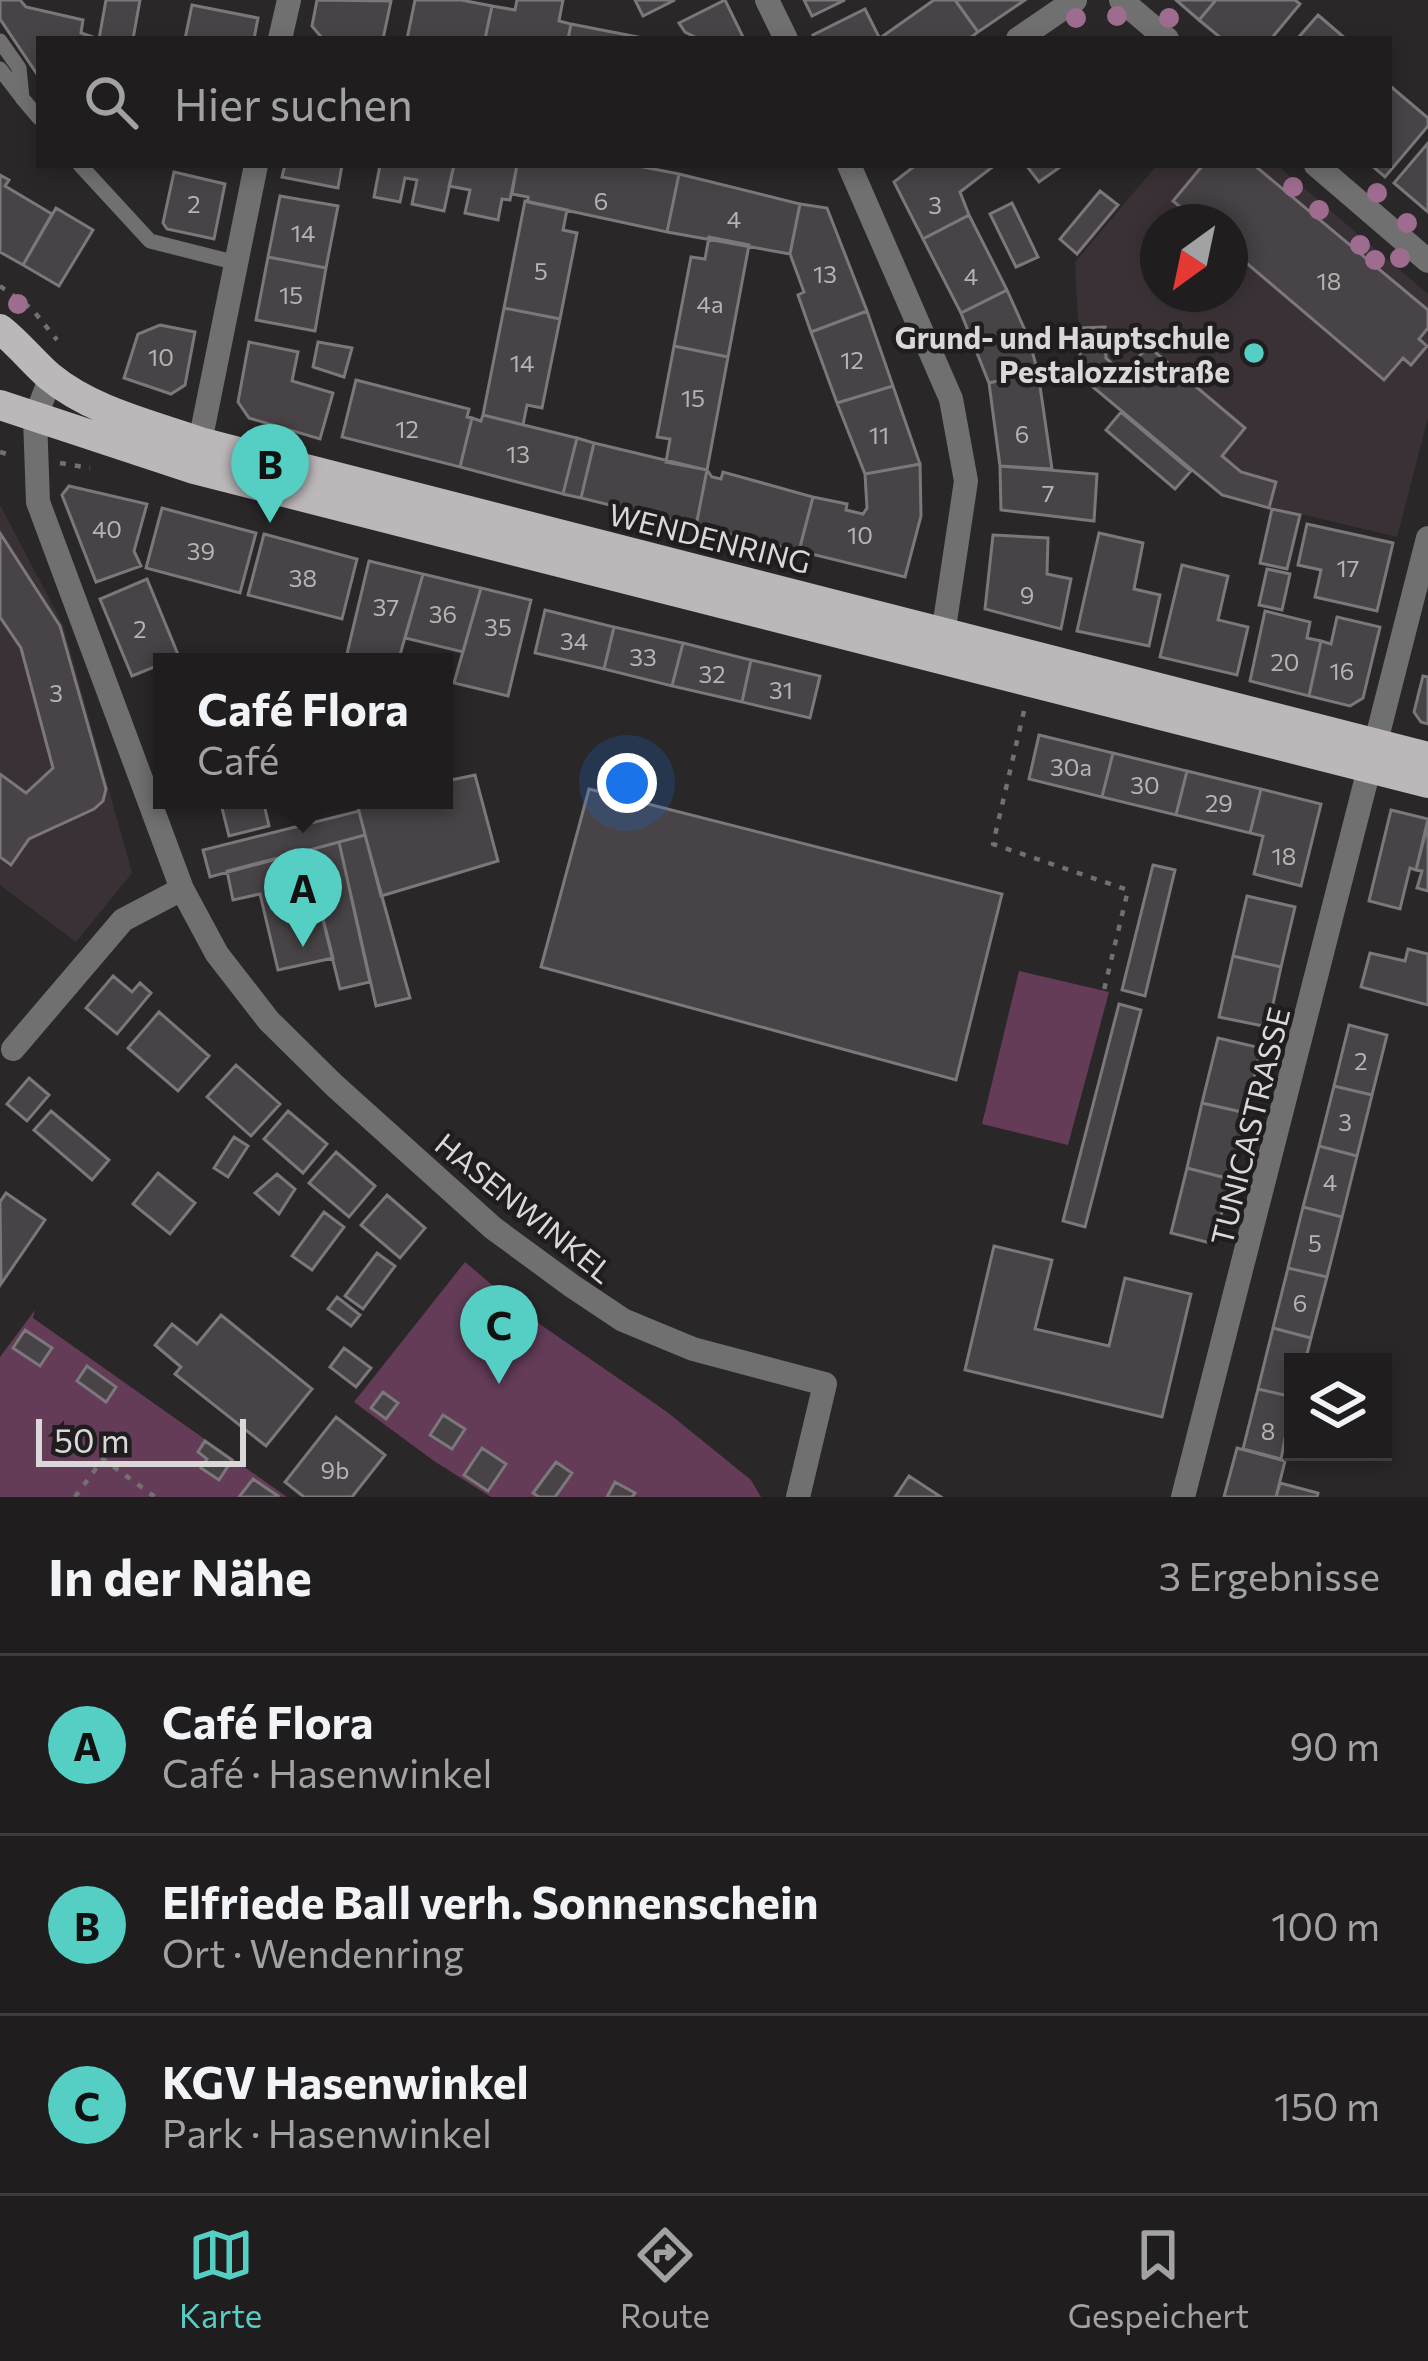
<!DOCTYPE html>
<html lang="de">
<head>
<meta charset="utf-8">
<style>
  body { margin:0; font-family:Commissioner,sans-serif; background:#282628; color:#f1f3f6 }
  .controls { position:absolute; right:36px; bottom:36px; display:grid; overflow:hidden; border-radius:0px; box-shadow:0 6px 18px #0003 }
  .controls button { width:108px; height:108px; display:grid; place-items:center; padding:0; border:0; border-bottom:3px solid #3d3b3d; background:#201d1f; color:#f1f3f6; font:60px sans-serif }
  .compass { position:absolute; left:1140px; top:204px; width:108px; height:108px; border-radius:50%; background:#201d1f; box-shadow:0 6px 18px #0003; rotate:213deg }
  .scale { position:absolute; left:36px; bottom:30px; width:210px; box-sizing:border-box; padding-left:12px; border:6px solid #dad8d9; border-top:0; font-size:33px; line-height:42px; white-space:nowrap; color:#dad8d9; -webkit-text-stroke:9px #201d1f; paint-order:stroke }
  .you { position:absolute; left:627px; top:783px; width:42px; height:42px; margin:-30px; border:9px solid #fff; border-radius:50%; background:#1a73e8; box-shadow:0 0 0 18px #1a73e833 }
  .badge { display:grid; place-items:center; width:78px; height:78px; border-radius:50%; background:#55cec4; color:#111; font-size:39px; font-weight:700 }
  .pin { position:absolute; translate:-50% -99px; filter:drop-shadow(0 3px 6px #0008) }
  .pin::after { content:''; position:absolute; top:63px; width:42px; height:36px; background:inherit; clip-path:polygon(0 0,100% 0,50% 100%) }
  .popup { position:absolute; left:153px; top:653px; width:300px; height:156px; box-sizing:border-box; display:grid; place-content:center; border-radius:0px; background:#201d1f; filter:drop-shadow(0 3px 9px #0005); font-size:39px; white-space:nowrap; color:#a2a2a4 }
  .popup b { font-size:45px; color:#f1f3f6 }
  .popup::after { content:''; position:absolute; left:50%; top:100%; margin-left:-24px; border:24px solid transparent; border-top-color:#201d1f }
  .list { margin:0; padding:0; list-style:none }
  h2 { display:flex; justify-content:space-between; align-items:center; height:156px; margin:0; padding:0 48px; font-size:51px }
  h2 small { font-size:39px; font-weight:400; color:#a2a2a4 }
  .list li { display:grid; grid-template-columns:78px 1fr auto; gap:36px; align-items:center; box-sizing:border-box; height:180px; padding:0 48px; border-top:3px solid #3d3b3d }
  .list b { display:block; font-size:45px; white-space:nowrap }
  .list p { margin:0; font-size:39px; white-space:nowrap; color:#a2a2a4 }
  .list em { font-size:39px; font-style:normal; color:#a2a2a4 }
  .icon { flex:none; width:66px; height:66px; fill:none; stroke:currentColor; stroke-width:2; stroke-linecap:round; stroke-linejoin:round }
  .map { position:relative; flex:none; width:1428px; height:1497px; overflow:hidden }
  .search { position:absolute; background:#201d1f; box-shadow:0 6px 18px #0003; left:36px; right:36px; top:36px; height:132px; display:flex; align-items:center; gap:30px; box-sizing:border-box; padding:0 42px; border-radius:0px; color:#a2a2a4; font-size:45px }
  .sheet { height:696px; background:#201d1f }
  nav { display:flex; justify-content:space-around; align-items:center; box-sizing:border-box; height:168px; border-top:3px solid #3d3b3d; background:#201d1f; font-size:33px; color:#a2a2a4 }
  nav a { display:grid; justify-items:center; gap:6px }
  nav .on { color:#55cec4 }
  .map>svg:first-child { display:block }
  .built { fill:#393136; fill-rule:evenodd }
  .green { fill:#643c58 }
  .building { fill:#474346; stroke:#7b777a; stroke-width:3 }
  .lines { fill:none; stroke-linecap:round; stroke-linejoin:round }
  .path { stroke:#737072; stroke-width:4.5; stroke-dasharray:6 9; stroke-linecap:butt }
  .lane { stroke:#717071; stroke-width:15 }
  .street { stroke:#717071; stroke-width:24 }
  .primary { stroke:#bcb8ba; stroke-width:30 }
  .tree { fill:#9d6c8f }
  .poi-dot { fill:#55cec4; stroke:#201d1f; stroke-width:4.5 }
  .labels { text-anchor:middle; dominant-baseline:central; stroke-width:9; stroke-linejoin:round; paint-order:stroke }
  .number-label { font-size:24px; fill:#b5b3b4 }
  .poi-label { font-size:30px; font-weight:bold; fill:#dad8d9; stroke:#201d1f; text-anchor:end }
  .street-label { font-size:30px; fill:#dad8d9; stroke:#201d1f }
</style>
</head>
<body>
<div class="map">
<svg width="1428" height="1497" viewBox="0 0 1428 1497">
  <rect width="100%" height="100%" fill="#2a2729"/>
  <path class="built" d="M1157,165H1277L1428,294V418L1397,537L1222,495L1081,377L1075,262ZM1158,222H1230V294H1158Z
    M0,505L63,625L132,873L76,942L0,885Z"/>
  <path class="green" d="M1019,971L1109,992L1068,1145L982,1124Z
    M465,1262L531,1318L667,1412L751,1480L761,1497H491L434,1461L354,1402Z
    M35,1310L33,1318L287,1497H0V1357Z"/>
  <path class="building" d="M0,0H20L26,7L83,20L81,33L99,39H39V77L0,19Z
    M106,0H140L133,39H99Z
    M317,0L391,1L383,39L322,38L312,26Z
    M415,0H461L492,6L485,39H407Z
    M517,0H563L559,21L571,24L568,39H485L492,6L515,10Z
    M635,0H675L643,16Z
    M725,0L744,39H699L685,32L679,23Z
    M804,0H845L812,16Z
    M934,0H955L978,32L969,39L880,38Z
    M955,0H1025L978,32Z
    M1176,0H1216L1199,20Z
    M1216,0H1295L1300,4L1271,39H1222L1199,20Z
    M192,5L258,18L254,39H185Z
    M865,9L880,39H815L813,35Z
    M1318,15L1346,39H1297Z
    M571,24L648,39H568Z
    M1389,85L1428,118V126L1385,177L1371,165H1389Z
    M1428,143V212L1394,183Z
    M285,165H342L338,188L282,177Z
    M380,165H454L444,211L412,204L417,180L405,178L400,202L374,197Z
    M454,165H517L510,200L502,199L498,220L465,213L470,190L449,186Z
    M517,165H633L679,174L667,232L528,202V197L512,194Z
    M916,165H995L960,192L969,215L923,239L894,182Z
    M1026,165H1063L1039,182Z
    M1203,165H1254L1428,310V328L1419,339L1427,346L1411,365L1403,358L1384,380L1230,249V222H1198L1173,201Z
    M174,172L225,184L214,239L167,229L163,223Z
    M679,174L800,204L790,254L667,232Z
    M0,175L9,180L5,186L52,214L23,265L0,252Z
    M1100,191L1118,205L1077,254L1060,239Z
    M280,196L338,206L326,268L268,257Z
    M525,201L567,210L563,230L577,233L560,319L504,308Z
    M1012,203L1038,257L1016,267L990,214Z
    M800,204L827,208L867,311L811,332L798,295L804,292L790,254Z
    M56,208L93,230L59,286L23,265Z
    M969,215L1007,290L961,313L923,239Z
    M709,237L749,245L728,357L674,346L691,257L705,259Z
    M268,257L326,268L315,331L256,320Z
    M1007,290L1028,337L1038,372L989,383L961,313Z
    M504,308L560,319L542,408L527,405L523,425L483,415Z
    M867,311L893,386L837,403L811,332Z
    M160,325L195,332L185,385L171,394L124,378L138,334Z
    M1105,327L1106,358L1124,374L1148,346L1245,428L1222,456L1241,472L1276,482L1269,508L1222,495L1081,377L1079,328Z
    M249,342L298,352L292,381L333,393L320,439L249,418L238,402Z
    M318,342L352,348L344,377L313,367Z
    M674,346L728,357L707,470L666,462L670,439L657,437Z
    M1038,372L1052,469L1000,466L989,383Z
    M356,380L469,409L467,417L472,418L460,467L342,437Z
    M893,386L920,464L865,474L837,403Z
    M1121,412L1191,471L1175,489L1106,430Z
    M483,415L577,438L563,494L460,467L472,418L481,421Z
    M577,438L594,443L581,498L563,494Z
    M594,443L707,470L696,526L581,498Z
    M920,464L921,516L905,577L799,551L813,497L847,504L846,510L863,514L867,508L865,474Z
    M1000,466L1097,474L1094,521L1001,510Z
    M707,470L712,477L721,479L723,472L813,497L799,551L696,526Z
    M69,486L147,504L134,551L141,566L96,582L62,495Z
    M162,508L256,533L240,593L146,568Z
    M1272,509L1300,515L1287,569L1260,563Z
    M1307,524L1393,543L1377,611L1315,597L1321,570L1298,565Z
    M0,533L60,626L106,789L103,801L94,809L29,839L11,865L0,857V774L26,793L53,768L21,648L0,617Z
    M1099,533L1143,543L1134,589L1160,595L1149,646L1077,631Z
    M264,534L357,559L342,619L248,595Z
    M993,535L1048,538L1047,574L1071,579L1061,629L985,609Z
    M369,561L423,574L398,662L346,658Z
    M1182,565L1228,576L1218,620L1248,627L1237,675L1160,657Z
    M1267,569L1290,574L1282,610L1259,605Z
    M423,574L481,588L463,652L405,638Z
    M147,579L179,657L132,676L100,599Z
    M481,588L531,600L508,696L454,683Z
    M545,610L614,627L604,669L535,653Z
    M1265,611L1310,622L1307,638L1321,641L1309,696L1250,681Z
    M1337,617L1380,627L1363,698L1350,706L1309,696L1321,641L1331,644Z
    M614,627L683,643L672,686L604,669Z
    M683,643L751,660L742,702L672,686Z
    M751,660L820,676L810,718L742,702Z
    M1423,676L1428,677V724L1421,722L1414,712Z
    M1039,735L1113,753L1102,797L1029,779Z
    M1113,753L1187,771L1176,815L1102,797Z
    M448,769L451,780L475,775L498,861L381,896L356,800H444V770Z
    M1187,771L1261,789L1250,833L1176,815Z
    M589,789L1002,894L956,1080L541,967Z
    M1261,789L1321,804L1301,886L1254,874L1263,836L1250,833Z
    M220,800H263L269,826L229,836Z
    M1391,810L1428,819L1416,870L1410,868L1400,909L1369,901Z
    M359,811L365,835L210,877L203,850Z
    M1428,823V891L1417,888L1422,871L1416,870Z
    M365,835L410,998L376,1006L339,842Z
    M339,842L370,982L340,989L306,851Z
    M306,851L333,958L278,970L260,894L233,900L227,871Z
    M1153,865L1175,870L1145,996L1122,990Z
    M1247,896L1295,907L1281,967L1233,956Z
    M1408,949L1428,954V1005L1361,987L1370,953L1405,961Z
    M1233,956L1281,967L1268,1027L1219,1017Z
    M113,976L132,992L140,983L151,993L117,1034L86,1008Z
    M1119,1004L1141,1010L1085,1227L1063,1221Z
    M159,1012L209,1056L178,1091L128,1048Z
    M1349,1025L1387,1035L1372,1095L1334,1086Z
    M1218,1038L1261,1048L1246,1113L1202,1103Z
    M236,1065L280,1104L251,1136L207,1097Z
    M29,1078L49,1095L27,1121L7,1104Z
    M1334,1086L1372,1095L1357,1156L1319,1146Z
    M1202,1103L1246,1113L1230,1179L1187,1168Z
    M51,1111L109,1160L92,1180L34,1130Z
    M288,1111L327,1144L303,1173L264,1139Z
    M234,1137L248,1146L228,1177L214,1168Z
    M1319,1146L1357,1156L1342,1217L1303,1207Z
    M336,1152L375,1186L349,1217L309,1183Z
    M1187,1168L1230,1179L1214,1244L1171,1233Z
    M158,1173L195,1203L170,1234L133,1204Z
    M277,1174L295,1189L279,1214L255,1193Z
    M6,1193L45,1220L1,1284L0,1202Z
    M387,1195L425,1228L400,1258L361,1225Z
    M1303,1207L1342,1217L1327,1277L1288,1268Z
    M324,1212L344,1227L312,1270L292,1256Z
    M994,1246L1052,1260L1035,1329L1109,1346L1125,1278L1191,1294L1162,1417L965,1370Z
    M377,1253L395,1266L363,1309L345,1296Z
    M1288,1268L1327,1277L1311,1338L1273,1328Z
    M337,1297L360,1315L351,1326L328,1309Z
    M221,1315L312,1389L266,1446L175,1374L181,1367L155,1345L172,1324L197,1344Z
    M1273,1328L1311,1338L1305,1362H1293V1397L1258,1389Z
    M25,1330L52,1348L40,1366L13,1348Z
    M344,1348L371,1368L356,1387L330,1367Z
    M87,1366L116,1387L106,1402L77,1381Z
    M1258,1389L1293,1397L1281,1459L1243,1449Z
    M383,1392L398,1403L386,1419L371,1408Z
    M443,1415L465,1429L452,1449L430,1435Z
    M336,1417L385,1455L352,1497H304L285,1482Z
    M205,1441L232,1460L219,1480L201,1468L207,1459L198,1452Z
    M482,1448L506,1464L488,1491L464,1475Z
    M1237,1448L1285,1461L1276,1497H1224Z
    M556,1462L572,1473L555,1497H539L533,1493Z
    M909,1476L941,1497H895Z
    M253,1479L278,1496L277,1497H239Z
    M615,1482L635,1493L632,1497H607Z
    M1280,1483L1318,1493L1317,1497H1276Z"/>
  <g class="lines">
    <path class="path" d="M0,286L32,309L57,340
      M0,452L13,456
      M60,463L90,468
      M1024,711L993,844L1128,890L1104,990
      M75,1497L103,1459L155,1497"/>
    <path class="lane" d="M0,41L19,68L22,98L39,118
      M0,69L20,95
      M80,165L150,241L237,263"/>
    <path class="street" d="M767,0L786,39
      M1121,0L1167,39
      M280,39L289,0
      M1018,39L1075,0
      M849,165L951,399L966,481L941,648
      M1316,165L1428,261
      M51,377L35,418L38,502L182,889L217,954L269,1021L335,1086L493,1228L572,1286L623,1320L693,1349L825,1384L798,1497
      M200,442L256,165
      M13,1049L123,920L182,889
      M1183,1497L1428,538"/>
    <path class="primary" d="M0,329C18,343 32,361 49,376C91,411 149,424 200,442L1428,757
      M0,405L194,469L1428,783"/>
  </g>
  <g class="tree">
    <circle cx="1117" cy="16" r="10"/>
    <circle cx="1076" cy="18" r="10"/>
    <circle cx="1169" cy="18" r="10"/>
    <circle cx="1293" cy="187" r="10"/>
    <circle cx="1377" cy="193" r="10"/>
    <circle cx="1319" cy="210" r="10"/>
    <circle cx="1407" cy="223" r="10"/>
    <circle cx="1360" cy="245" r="10"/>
    <circle cx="1400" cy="258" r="10"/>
    <circle cx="1375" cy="260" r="10"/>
    <circle cx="18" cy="304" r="10"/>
  </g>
  <circle class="poi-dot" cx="1254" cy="353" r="12"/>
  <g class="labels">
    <g class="number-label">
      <text x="601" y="200">6</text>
      <text x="194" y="203">2</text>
      <text x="935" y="204">3</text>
      <text x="734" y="218">4</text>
      <text x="303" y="232">14</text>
      <text x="541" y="270">5</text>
      <text x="825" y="273">13</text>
      <text x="971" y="275">4</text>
      <text x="1329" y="280">18</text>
      <text x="291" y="294">15</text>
      <text x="710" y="303">4a</text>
      <text x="161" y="356">10</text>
      <text x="852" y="359">12</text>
      <text x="522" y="362">14</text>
      <text x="693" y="397">15</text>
      <text x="407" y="428">12</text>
      <text x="1022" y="433">6</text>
      <text x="879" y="434">11</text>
      <text x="518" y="453">13</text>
      <text x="1048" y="492">7</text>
      <text x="107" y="528">40</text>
      <text x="860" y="534">10</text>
      <text x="201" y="550">39</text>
      <text x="1348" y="567">17</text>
      <text x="303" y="577">38</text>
      <text x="1027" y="594">9</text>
      <text x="386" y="606">37</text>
      <text x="443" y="613">36</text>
      <text x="498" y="626">35</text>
      <text x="140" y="628">2</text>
      <text x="574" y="640">34</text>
      <text x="643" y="656">33</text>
      <text x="1285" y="661">20</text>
      <text x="1342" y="670">16</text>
      <text x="712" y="673">32</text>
      <text x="781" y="689">31</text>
      <text x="56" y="692">3</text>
      <text x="1071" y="766">30a</text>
      <text x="1145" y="784">30</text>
      <text x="1219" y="802">29</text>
      <text x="1284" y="855">18</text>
      <text x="1361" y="1060">2</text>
      <text x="1345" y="1121">3</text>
      <text x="1330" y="1181">4</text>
      <text x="1315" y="1242">5</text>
      <text x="1300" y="1302">6</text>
      <text x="1268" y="1430">8</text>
      <text x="335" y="1469">9b</text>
    </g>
    <g class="poi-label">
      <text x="1230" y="336">Grund- und Hauptschule<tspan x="1230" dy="34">Pestalozzistraße</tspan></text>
    </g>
    <g class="street-label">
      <text transform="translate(710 537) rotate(14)">WENDENRING</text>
      <text transform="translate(1249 1126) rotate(-76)">TUNICASTRASSE</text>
      <text transform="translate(525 1207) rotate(39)">HASENWINKEL</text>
    </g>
  </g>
</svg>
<div class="controls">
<button><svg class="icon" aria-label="layers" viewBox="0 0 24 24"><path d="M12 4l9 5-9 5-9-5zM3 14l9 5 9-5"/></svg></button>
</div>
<svg class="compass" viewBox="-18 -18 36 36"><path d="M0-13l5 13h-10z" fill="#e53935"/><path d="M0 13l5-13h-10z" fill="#a2a2a4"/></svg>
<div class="scale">50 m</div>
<div class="you"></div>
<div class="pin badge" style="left:303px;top:947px">A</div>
<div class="popup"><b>Café Flora</b>Café</div>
<div class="pin badge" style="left:270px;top:523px">B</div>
<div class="pin badge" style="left:499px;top:1384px">C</div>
<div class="search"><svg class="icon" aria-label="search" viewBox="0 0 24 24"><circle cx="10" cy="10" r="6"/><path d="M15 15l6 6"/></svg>Hier suchen</div>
</div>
<section class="sheet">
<h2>In der Nähe<small>3 Ergebnisse</small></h2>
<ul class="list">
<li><span class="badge">A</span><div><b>Café Flora</b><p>Café · Hasenwinkel</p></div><em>90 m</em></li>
<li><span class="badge">B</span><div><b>Elfriede Ball verh. Sonnenschein</b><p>Ort · Wendenring</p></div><em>100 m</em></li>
<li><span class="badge">C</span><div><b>KGV Hasenwinkel</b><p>Park · Hasenwinkel</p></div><em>150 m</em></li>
</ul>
</section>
<nav>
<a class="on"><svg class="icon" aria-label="map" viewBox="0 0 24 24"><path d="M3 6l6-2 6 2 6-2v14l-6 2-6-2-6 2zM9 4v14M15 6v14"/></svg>Karte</a>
<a><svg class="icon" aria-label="directions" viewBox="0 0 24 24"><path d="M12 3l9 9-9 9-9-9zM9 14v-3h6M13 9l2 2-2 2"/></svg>Route</a>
<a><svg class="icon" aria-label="saved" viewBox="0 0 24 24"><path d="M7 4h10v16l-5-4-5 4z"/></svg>Gespeichert</a>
</nav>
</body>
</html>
